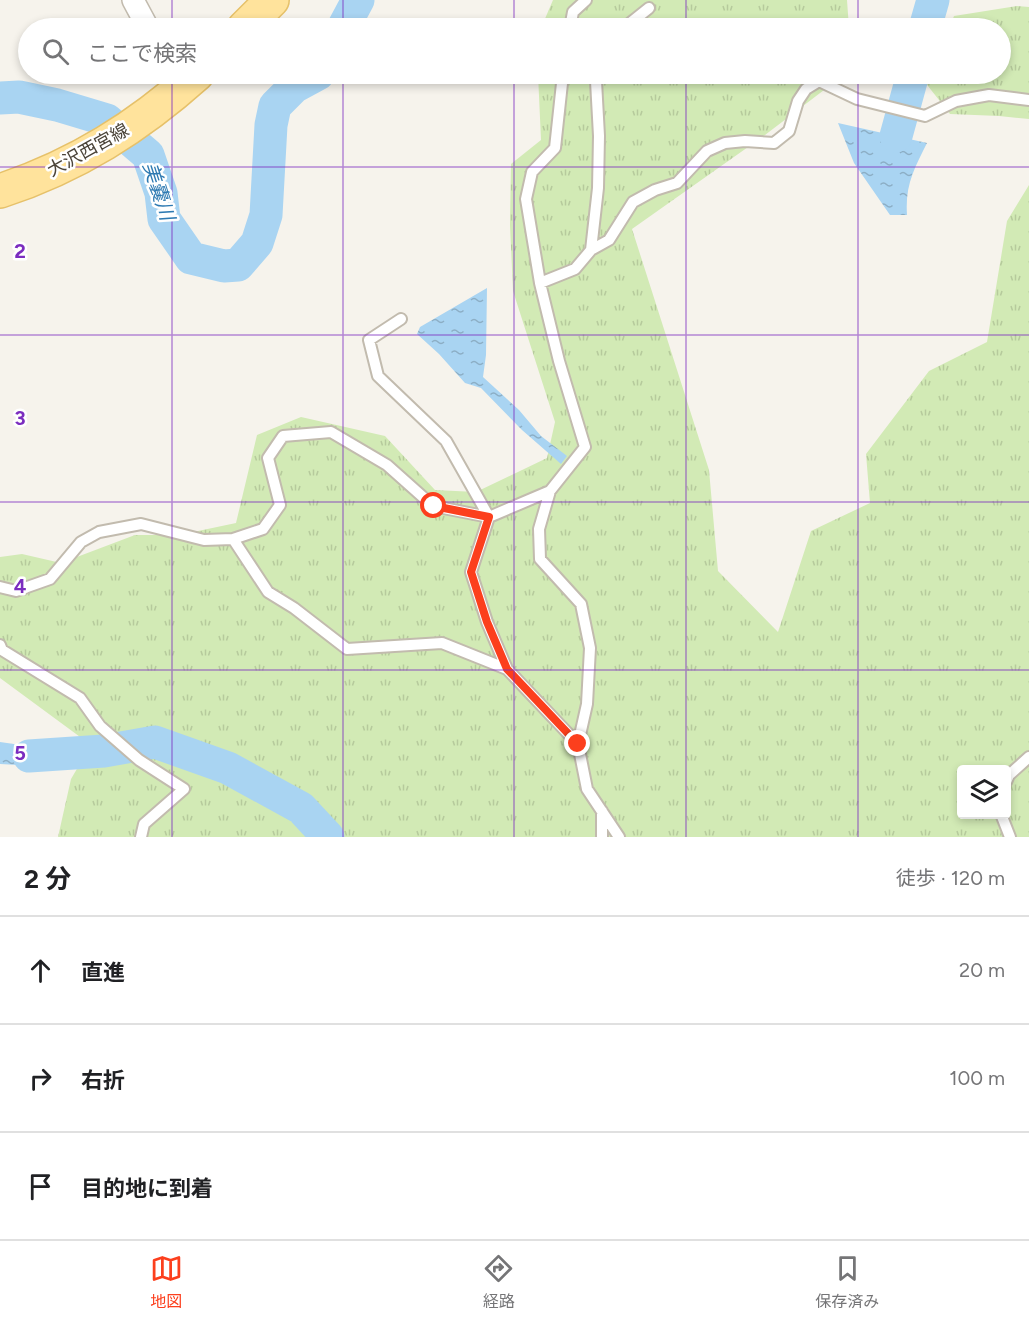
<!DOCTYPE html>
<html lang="ja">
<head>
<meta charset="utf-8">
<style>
  body { margin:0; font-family:Figtree,"Noto Sans JP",sans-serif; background:#f6f6f6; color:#202124 }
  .controls { position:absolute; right:18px; bottom:18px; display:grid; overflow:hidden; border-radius:6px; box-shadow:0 3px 9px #0003 }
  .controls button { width:54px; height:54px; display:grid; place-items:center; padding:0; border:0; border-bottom:2px solid #e0e0e0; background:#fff; color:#202124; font:30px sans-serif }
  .stop { position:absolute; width:18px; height:18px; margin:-14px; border:4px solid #fc3f1d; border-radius:50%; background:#fff }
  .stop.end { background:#fc3f1d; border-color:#fff; box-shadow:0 2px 6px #0008 }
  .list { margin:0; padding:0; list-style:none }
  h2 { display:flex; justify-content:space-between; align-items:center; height:78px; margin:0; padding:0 24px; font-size:26px }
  h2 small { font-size:20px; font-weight:400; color:#757577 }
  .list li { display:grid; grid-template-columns:39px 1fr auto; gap:18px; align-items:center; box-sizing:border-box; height:108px; padding:0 24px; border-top:2px solid #e0e0e0 }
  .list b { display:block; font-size:22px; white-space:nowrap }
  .list em { font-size:20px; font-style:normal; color:#757577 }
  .icon { flex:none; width:33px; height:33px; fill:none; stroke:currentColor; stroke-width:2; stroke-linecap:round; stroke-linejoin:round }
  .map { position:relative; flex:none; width:1029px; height:837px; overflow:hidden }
  .search { position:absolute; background:#fff; box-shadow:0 3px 9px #0003; left:18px; right:18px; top:18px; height:66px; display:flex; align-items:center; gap:15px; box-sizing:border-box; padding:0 21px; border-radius:33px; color:#757577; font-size:22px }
  .sheet { height:402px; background:#fff }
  nav { display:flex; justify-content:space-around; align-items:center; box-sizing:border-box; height:84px; border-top:2px solid #e0e0e0; background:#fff; font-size:16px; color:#757577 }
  nav a { display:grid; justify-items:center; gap:3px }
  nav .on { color:#fc3f1d }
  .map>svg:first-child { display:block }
  .grass { fill:url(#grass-tufts); fill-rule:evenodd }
  .water { fill:url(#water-ripples) }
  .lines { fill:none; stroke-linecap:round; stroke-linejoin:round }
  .river { stroke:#a9d4f2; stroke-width:33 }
  .service-casing { stroke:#c2bbae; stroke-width:14 }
  .minor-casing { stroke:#c2bbae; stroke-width:24 }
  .primary-casing { stroke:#e6c16a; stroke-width:36 }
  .service { stroke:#fff; stroke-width:10 }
  .minor { stroke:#fff; stroke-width:21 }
  .primary { stroke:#ffe39c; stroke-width:33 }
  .route { stroke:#fc3f1d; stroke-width:8 }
  .grid { fill:none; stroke:#7b2cbf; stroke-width:1.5; stroke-opacity:0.55 }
  .labels { text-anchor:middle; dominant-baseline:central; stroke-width:5; stroke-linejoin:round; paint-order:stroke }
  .street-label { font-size:18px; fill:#4b4439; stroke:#fff }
  .water-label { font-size:20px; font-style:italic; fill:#2e7ab2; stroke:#fff }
  .grid-label { font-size:20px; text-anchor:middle; font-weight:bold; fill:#7b2cbf; stroke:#fff; stroke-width:5; stroke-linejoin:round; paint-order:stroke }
</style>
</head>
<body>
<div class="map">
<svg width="1029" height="837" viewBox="0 0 1029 837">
  <defs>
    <pattern id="grass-tufts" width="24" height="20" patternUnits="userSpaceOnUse" patternTransform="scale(1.5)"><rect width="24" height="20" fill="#d2eab5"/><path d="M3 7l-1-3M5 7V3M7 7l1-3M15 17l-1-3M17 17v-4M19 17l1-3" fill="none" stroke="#b6ca9c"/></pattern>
    <pattern id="water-ripples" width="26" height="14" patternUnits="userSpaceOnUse" patternTransform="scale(1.5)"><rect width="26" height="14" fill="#a9d4f2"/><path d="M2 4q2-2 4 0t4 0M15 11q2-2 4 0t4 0" fill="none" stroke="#8caec5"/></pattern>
  </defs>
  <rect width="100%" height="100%" fill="#f6f3ec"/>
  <path class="grass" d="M553,0H847L849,28H541Z
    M1017,6L1029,7V119L999,116L950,114L924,81L928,74H1000V28H949L954,16Z
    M538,74H845L765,135L632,229L709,470L718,571L778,632L811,531L870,503L866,454L929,371L987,342L1007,221L1029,185V837H58L71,779L91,745L0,678V557L22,554L61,563L135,535H179L236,523L257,435L301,417L385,436L435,490L476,492L547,458L555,422L513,291L510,225L511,164L541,140ZM962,770H1006V814H962Z"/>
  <path class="water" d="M838,123L927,143C914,169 905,185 907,215H890L854,163Z
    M487,288L486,355L483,377L519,410L541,436L567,456L561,464L522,430L481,388L465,383L439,354L417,334L420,327Z
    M0,742L28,746L29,756L18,765L0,764Z"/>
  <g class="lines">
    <path class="river" d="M343,28L358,0
      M925,28L933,0
      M0,98L19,97L57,105L107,120L148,155L161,193L164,219L191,258L224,266L238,265L257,243L266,215L271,125L275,106L294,87L318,74
      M896,136L913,74
      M29,756L104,751L155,742L228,768L301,808L328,837"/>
    <defs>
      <path id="service" d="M570,28L573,12L586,0
        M624,28L649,8
        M563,74L555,148L532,172L526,199L540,283L575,269L591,250L598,188L599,136L596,81L597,74
        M591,250L609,240L633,202L655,190L677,183L707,151L725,143L745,141L774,143L789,131L798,101L806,89L819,81L857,99L925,116L956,101L989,95L1029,100
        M401,319L369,340L378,376L446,441L489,517L471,572L487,622L507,669
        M550,491L539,529L540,559L581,604L590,648L587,704L578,744
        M233,539L263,529L280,505L268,458L283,436L331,432L387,465L433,506L489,517L550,491L585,447L559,361L540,283
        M0,587L16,591L50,579L81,542L99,532L141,524L204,540L233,539L268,592L294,608L347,649L442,643L507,669L578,744L587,789L619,837
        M0,645L2,650L80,698L100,726L139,760L184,789L144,824L141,837
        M1006,782L1009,775L1029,757
        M1001,814L1010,837
        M602,837V811"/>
      <path id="minor" d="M133,0L148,28"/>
      <path id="primary" d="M244,28L272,0
        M0,191C76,166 138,127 197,74"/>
    </defs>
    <use href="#service" class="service-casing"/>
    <use href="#minor" class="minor-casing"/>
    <use href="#primary" class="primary-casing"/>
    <use href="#service" class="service"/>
    <use href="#minor" class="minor"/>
    <use href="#primary" class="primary"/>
  </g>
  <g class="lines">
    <path class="route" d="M434,506L489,517L471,572L487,622L507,669L578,744"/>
  </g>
  <path class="grid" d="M172,0V28M343,0V28M514,0V28M686,0V28M858,0V28M172,74V837M343,74V837M514,74V837M686,74V837M858,74V837M0,167H1029M0,335H1029M0,502H1029M0,670H1029"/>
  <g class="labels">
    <g class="street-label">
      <text transform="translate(88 150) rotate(-29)">大沢西宮線</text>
    </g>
    <g class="water-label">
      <text transform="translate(159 191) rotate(72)">美嚢川</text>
    </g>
  </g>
  <g class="grid-label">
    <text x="20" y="258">2</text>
    <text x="20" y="425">3</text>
    <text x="20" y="593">4</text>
    <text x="20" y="760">5</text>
  </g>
</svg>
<div class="controls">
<button><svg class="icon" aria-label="layers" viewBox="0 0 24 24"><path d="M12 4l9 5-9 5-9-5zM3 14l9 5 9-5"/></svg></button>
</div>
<div class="stop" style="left:434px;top:506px"></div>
<div class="stop end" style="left:578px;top:744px"></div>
<div class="search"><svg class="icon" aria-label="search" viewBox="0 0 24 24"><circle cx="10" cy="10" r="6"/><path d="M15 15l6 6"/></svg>ここで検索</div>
</div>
<section class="sheet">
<h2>2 分<small>徒歩 · 120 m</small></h2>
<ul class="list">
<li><svg class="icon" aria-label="ahead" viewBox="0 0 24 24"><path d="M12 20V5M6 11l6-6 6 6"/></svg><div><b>直進</b></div><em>20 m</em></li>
<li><svg class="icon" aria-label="right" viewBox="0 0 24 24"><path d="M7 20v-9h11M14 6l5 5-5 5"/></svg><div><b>右折</b></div><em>100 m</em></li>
<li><svg class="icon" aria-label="arrive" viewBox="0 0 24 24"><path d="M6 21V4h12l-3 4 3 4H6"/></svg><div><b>目的地に到着</b></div></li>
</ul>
</section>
<nav>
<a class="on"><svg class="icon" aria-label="map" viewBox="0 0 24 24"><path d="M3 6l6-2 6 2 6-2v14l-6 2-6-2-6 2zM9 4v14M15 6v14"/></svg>地図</a>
<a><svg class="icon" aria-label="directions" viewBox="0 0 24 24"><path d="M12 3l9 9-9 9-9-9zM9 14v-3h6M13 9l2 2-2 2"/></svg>経路</a>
<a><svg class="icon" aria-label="saved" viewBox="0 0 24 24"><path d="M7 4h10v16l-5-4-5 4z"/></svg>保存済み</a>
</nav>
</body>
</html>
